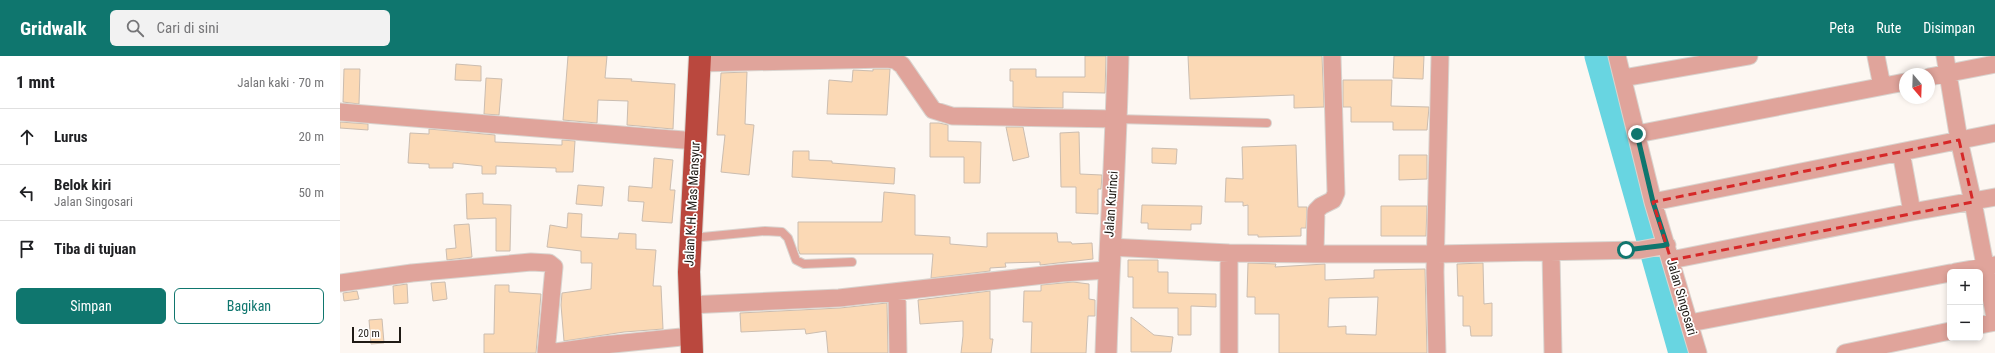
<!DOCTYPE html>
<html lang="id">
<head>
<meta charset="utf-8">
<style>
  body { margin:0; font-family:"Roboto Condensed",sans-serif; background:#f2f2f2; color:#202124 }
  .controls { position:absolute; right:12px; bottom:12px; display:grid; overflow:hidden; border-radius:6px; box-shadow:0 2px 6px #0003 }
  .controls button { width:36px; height:36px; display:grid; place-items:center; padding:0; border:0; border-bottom:1px solid #e0e0e0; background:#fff; color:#202124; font:20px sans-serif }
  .compass { position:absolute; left:1559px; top:12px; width:36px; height:36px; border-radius:50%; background:#fff; box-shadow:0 2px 6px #0003; rotate:161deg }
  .scale { position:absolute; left:12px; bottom:10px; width:49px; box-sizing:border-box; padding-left:4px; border:2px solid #1f1a15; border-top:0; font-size:11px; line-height:14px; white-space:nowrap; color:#1f1a15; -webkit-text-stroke:3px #fff; paint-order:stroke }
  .stop { position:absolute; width:12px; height:12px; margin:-9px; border:3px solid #0f766e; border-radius:50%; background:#fff }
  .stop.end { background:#0f766e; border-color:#fff; box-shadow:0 1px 4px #0008 }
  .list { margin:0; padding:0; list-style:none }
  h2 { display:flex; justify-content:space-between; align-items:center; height:52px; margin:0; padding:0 16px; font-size:17px }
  h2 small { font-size:13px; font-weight:400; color:#757577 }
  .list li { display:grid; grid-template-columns:26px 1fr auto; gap:12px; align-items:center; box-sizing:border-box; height:56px; padding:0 16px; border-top:1px solid #e0e0e0 }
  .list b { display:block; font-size:15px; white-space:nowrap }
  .list p { margin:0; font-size:13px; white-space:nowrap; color:#757577 }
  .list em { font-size:13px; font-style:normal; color:#757577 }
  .actions { display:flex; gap:8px; padding:12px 16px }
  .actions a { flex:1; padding:9px 0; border:1px solid #0f766e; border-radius:6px; text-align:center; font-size:14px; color:#0f766e }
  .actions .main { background:#0f766e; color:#fff }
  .icon { flex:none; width:22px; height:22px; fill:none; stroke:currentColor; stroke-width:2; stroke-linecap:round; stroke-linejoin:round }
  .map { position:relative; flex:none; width:1655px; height:297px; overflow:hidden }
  header { display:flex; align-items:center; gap:24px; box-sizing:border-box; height:56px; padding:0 20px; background:#0f766e; color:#fff }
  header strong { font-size:19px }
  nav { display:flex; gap:22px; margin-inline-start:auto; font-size:14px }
  .search { width:280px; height:36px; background:#f2f2f2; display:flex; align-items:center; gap:10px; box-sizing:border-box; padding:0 14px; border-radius:6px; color:#757577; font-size:15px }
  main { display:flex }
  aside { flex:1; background:#fff }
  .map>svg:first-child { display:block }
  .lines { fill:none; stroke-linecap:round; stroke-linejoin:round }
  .river { stroke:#68d5e1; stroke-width:29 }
  .building { fill:#fbd9b5; stroke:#cbbdb0; fill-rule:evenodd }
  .service-casing { stroke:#d9d4cf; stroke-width:10 }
  .minor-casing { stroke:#d9d4cf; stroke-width:19 }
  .tertiary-casing { stroke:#d9d4cf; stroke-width:23 }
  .trunk-casing { stroke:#d9d4cf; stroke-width:24 }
  .service { stroke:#e0a49b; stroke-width:8 }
  .minor { stroke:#e0a49b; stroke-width:17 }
  .tertiary { stroke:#e0a49b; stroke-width:21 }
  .trunk { stroke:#ba483e; stroke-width:22 }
  .route { stroke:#0f766e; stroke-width:5 }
  .marked { fill:none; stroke:#d62828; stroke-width:3; stroke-dasharray:8 5; stroke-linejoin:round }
  .labels { text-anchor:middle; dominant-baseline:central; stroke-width:3.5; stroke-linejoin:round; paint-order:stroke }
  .street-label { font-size:13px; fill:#1f1a15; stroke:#fff }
</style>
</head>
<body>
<header>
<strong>Gridwalk</strong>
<div class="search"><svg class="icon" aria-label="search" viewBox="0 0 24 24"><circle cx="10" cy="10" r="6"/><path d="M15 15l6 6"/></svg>Cari di sini</div>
<nav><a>Peta</a><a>Rute</a><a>Disimpan</a></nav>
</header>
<main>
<aside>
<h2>1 mnt<small>Jalan kaki · 70 m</small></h2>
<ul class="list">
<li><svg class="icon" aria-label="ahead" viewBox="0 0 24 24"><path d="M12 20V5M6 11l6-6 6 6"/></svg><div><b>Lurus</b></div><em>20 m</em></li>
<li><svg class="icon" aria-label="left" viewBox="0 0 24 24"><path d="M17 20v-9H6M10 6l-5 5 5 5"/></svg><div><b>Belok kiri</b><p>Jalan Singosari</p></div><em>50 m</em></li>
<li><svg class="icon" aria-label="arrive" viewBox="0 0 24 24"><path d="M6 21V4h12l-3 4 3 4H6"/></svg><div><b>Tiba di tujuan</b></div></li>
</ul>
<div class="actions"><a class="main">Simpan</a><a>Bagikan</a></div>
</aside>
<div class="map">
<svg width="1655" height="297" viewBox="0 0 1655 297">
  <rect width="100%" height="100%" fill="#fdf7f2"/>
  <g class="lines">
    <path class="river" d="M1259,0L1343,297"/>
  </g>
  <path class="building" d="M228,0H267L265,22L292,23L291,25L335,28L333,73L287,69L288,45L258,44L257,67L223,64Z
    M745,0H766L765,37L723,36V52L673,51V25H670V13H696V21H745Z
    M848,0H982L984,51L954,52V39L850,43Z
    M1054,0H1084L1083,23L1053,22Z
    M116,8L141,10V25L115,24Z
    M4,13H20L19,48L3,46Z
    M533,13H550L547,59L487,58L489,24L512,26L513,14L533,15Z
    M407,16L405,68L414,69L409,119L381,116L385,79H377L381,17Z
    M146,22L162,23L159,59L144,58Z
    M1003,24H1052L1051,50L1089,51L1087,74H1053V66H1011V51H1003Z
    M0,66L28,68V74L0,72Z
    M590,67H599L608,69V85L641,86L640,127H624V101H590Z
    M666,71H683L689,101L673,105Z
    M89,73L155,79V86L218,89H222V84L235,85L233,116H216V112L156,110V118H142V110L113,107V112H89V108L68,107L70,77L89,78Z
    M739,76L740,118L762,119L761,133H758V158L736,157V131H721L720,77Z
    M956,89L958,151H967L966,172H961V180L918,181V179H908V149L903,150V146H885L886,122L903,123L902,91Z
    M812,92L837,93L836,108L812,107Z
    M453,95H469V104L492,105V107L555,112L554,128L452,121Z
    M1059,99H1087V123L1059,124Z
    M314,102L333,104L330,134H335L332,167L302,165L304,146L288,145L289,130L312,132Z
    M238,129L264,131L262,150L236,148Z
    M544,136L575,139V179L610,181V188L647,191V177H717L718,186H731L732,188L752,187L753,203L700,209V206L665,207L666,211L650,212V215L591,222L593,198H460L458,193V166H542Z
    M143,137V148L171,149L170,195H156V162L127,163L126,138Z
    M802,149L862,150L861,168H851V174L808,173V167H801Z
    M1041,150H1087L1086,180H1041Z
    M228,157L242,158L241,181L278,183L279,177L296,178V193L316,194L313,230H321L323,273L284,276L224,285L221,249L222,237L251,233L252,207H241V195L207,191L210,169L227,172Z
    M129,168L132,201L107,204L106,193L116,192L114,169Z
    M788,204H818V216H828V237L876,238V251L851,250V279H838V252H793V221H788Z
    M908,207L936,208L935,211L985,208V224L1034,222V214L1085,213L1087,297H939V258H915V241H907ZM1038,241L1036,279L1006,278V270L988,271L989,242Z
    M1143,207L1144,248L1152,247V280H1131L1130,270H1123V240H1118L1117,208Z
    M105,226L107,243L93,245L91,227Z
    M733,226L749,228V243L755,244V260H748L746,297H691L692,266H683L684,235H701V229Z
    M67,228L68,247L54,248L53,230Z
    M155,229H169V236L201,238L196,297H144V278H154Z
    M17,235L19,243L4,245L3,237Z
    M650,235V283H653L651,297H621L623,280V265L580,268L578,244Z
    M547,247L548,297H488L486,275L466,278L465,273L401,276L400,257L500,252Z
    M791,261L814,279L833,281L831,296H791Z
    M42,263L44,287L31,288L29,264Z"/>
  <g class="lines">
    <defs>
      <path id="service" d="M777,63L927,67
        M352,182L425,175L442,176L448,182L456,204L464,208L512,206"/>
      <path id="minor" d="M1277,0L1313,146L1358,297
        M1536,0L1542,30
        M1605,0L1619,84L1633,146L1655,262
        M359,7L547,3L555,4L562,9L593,54L612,60L777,63
        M1589,21L1655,8
        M1283,22L1409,0
        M0,56L356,85
        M1297,78L1565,26
        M1561,96L1572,156
        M1313,146L1655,77
        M769,191L889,197L975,198H1097L1300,194L1327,189
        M1211,197L1213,297
        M975,198L976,155L981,150L993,144L996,137L992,0
        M1331,204L1572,156L1655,141
        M1615,216L1655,209
        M0,227L72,217L191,206L209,207L214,211L206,297
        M557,236L558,297
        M349,249L499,242L722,217L768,214
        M1350,267L1610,217
        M1640,269L1655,266
        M209,297L264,289L351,280
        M889,297V197
        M1097,297L1095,216L1100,0
        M1505,297L1610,275"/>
      <path id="tertiary" d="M766,297C769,198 776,99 778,0"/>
      <path id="trunk" d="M352,297L349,216L360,0"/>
    </defs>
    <use href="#service" class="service-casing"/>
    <use href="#minor" class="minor-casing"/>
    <use href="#tertiary" class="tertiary-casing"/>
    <use href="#trunk" class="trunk-casing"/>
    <use href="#service" class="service"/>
    <use href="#minor" class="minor"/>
    <use href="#tertiary" class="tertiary"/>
    <use href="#trunk" class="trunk"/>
  </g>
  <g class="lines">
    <path class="route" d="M1286,194L1327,189L1313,146L1297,78"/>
  </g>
  <path class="marked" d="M1619,84L1633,146L1331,204L1313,146Z"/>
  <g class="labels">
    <g class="street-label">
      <text transform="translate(352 148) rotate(-87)">Jalan K.H. Mas Mansyur</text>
      <text transform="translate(771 148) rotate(-86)">Jalan Kurinci</text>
      <text transform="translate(1342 241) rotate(74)">Jalan Singosari</text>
    </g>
  </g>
</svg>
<div class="controls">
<button>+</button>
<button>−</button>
</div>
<svg class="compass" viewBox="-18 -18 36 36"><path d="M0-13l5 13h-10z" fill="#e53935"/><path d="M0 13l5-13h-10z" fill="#757577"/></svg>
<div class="scale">20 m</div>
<div class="stop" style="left:1286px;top:194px"></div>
<div class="stop end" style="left:1297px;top:78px"></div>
</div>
</main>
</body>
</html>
